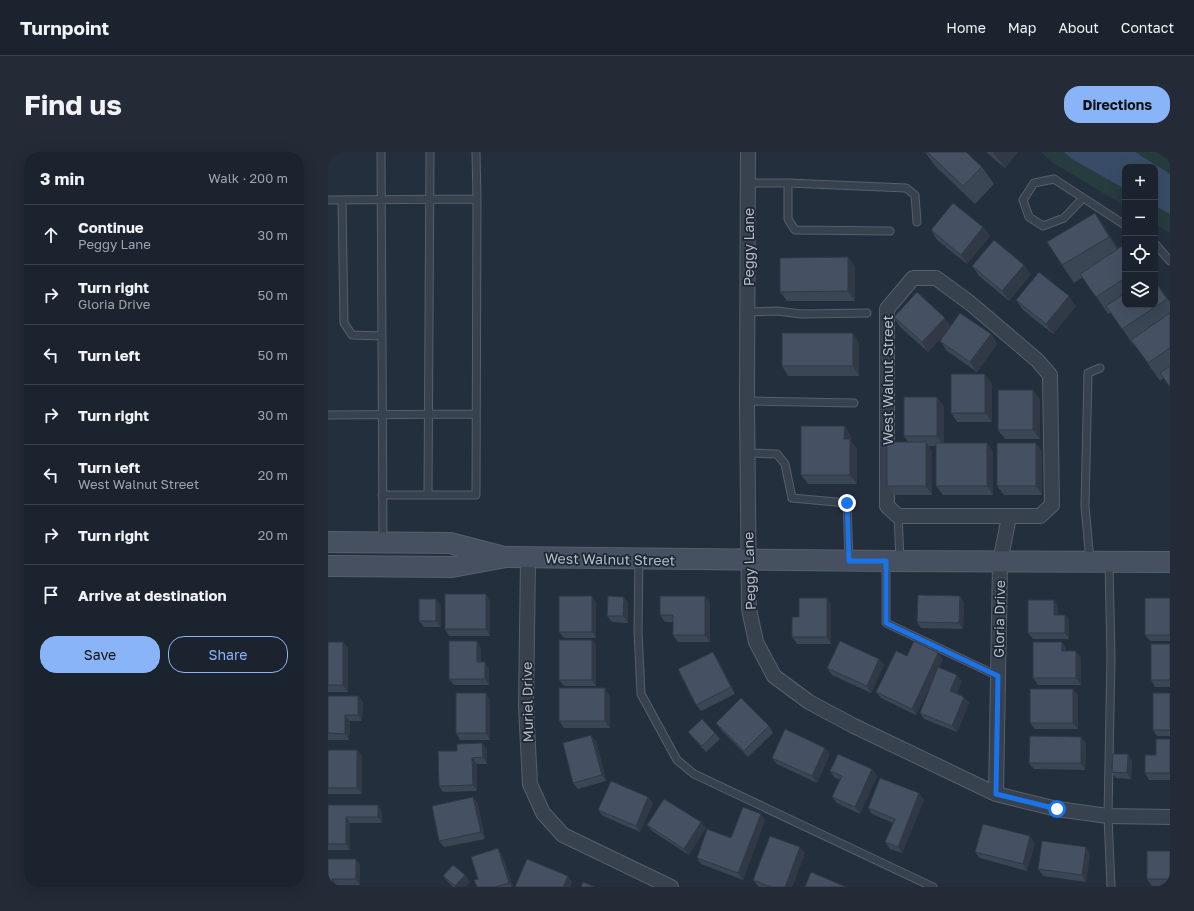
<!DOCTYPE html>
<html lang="en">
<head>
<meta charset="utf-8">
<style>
  body { margin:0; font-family:"Golos Text",sans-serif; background:#242b36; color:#f1f3f6 }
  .controls { position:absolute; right:12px; top:12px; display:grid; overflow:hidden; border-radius:8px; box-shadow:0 4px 16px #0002 }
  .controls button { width:36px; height:36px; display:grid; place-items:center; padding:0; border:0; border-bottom:1px solid #39404a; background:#1b232e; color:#f1f3f6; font:20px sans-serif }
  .stop { position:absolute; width:12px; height:12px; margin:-9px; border:3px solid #1a73e8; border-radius:50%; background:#fff }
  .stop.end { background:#1a73e8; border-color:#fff; box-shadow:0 1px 4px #0008 }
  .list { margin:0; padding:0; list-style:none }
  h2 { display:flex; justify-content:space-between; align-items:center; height:52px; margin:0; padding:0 16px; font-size:17px }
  h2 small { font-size:13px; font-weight:400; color:#a0a4aa }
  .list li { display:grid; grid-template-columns:26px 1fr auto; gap:12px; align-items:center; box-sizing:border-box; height:60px; padding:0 16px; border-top:1px solid #39404a }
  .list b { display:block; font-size:15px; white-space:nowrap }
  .list p { margin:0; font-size:13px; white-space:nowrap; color:#a0a4aa }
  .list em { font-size:13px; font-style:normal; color:#a0a4aa }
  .actions { display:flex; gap:8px; padding:12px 16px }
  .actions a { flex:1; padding:9px 0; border:1px solid #8ab4f8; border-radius:16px; text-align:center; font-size:14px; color:#8ab4f8 }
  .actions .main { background:#8ab4f8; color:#111 }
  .icon { flex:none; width:22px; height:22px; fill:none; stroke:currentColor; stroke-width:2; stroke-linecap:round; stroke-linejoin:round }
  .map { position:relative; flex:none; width:842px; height:735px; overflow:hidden; border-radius:16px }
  header { display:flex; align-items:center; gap:24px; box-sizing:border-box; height:56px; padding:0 20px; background:#1b232e; border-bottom:1px solid #39404a }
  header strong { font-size:19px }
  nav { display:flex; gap:22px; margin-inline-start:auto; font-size:14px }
  .intro { display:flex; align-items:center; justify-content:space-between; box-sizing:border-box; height:96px; padding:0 24px }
  h1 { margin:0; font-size:28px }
  .button { padding:10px 18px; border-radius:16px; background:#8ab4f8; color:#111; font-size:14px; font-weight:700 }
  main { display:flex; gap:24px; padding:0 24px }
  aside { flex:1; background:#1b232e; border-radius:16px; box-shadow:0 4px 16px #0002 }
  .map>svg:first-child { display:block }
  .green { fill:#263c3f }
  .water { fill:#394c67 }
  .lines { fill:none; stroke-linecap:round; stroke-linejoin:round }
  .lane-casing { stroke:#565f6c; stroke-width:9 }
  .street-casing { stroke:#565f6c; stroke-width:16 }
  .secondary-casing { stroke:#565f6c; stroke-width:22 }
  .lane { stroke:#38414e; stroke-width:7 }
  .street { stroke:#38414e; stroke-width:14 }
  .secondary { stroke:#465061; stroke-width:20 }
  .wall { fill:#3b4654 }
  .shaded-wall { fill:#303945 }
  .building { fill:#455162; stroke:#303945 }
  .route { stroke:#1a73e8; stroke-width:5 }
  .labels { text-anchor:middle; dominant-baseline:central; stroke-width:3.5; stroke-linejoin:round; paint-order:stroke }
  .street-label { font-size:14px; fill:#b4bcc9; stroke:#1d2633 }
</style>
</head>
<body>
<header>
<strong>Turnpoint</strong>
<nav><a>Home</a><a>Map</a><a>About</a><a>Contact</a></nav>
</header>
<div class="intro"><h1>Find us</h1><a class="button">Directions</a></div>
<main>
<aside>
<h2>3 min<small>Walk · 200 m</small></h2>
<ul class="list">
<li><svg class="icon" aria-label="ahead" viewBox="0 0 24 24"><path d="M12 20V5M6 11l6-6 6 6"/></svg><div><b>Continue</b><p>Peggy Lane</p></div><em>30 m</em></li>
<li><svg class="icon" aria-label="right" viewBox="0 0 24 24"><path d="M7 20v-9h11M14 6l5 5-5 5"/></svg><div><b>Turn right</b><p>Gloria Drive</p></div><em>50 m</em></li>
<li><svg class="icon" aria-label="left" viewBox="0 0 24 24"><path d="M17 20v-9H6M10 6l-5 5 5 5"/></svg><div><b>Turn left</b></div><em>50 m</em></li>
<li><svg class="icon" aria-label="right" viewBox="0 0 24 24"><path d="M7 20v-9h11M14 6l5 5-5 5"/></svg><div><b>Turn right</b></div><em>30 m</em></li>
<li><svg class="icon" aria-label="left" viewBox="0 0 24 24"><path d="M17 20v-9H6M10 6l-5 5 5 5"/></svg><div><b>Turn left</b><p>West Walnut Street</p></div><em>20 m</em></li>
<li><svg class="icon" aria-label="right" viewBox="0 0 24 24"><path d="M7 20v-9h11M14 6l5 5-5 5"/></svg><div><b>Turn right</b></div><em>20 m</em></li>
<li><svg class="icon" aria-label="arrive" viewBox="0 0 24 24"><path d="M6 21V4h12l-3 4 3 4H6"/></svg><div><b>Arrive at destination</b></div></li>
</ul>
<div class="actions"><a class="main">Save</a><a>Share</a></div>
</aside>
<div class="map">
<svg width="842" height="735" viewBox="0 0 842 735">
  <rect width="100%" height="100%" fill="#242f3e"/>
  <path class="green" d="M713,0H828L842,9V81L827,72V15H797V54L725,11Z"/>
  <path class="water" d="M736,0H807L842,22V62L827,54V15H797V37L744,7Z"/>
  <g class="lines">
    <defs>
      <path id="lane" d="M53,0L55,390
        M148,0L149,47
        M420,31H460V67L467,78L562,79
        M460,31L578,36L587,43L589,70
        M755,46L736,66L715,74L701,65L695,48L706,31L726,27L797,73
        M0,48L149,47L148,343H54
        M14,48L16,171L24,183L54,184
        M827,92L842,109
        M420,160L449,159L473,162L539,161
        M419,249L526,251
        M0,263L148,262
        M420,301L449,302L457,312L464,346L519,351L521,408
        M100,343L102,0
        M570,364L572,407
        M311,407L310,479L313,542L349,608L366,622L605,735
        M762,409L757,354L760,221L772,216
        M558,410V471L670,524
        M781,412L783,504L780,664L783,735"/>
      <path id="street" d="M420,0L419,249L421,457L428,490L446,524L481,550L526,574L668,642L729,657L780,664L842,665
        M585,126H608L642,151L709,208L722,223L724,353L712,364H570L559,354V157Z
        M200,406L198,555L202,632L215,661L235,683L343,735
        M668,642L672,410L681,365"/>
      <path id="secondary" d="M0,390L122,391L172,404
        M0,414L124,415L178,405L558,409L842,410"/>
    </defs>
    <use href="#lane" class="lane-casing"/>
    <use href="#street" class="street-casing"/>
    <use href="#secondary" class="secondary-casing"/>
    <use href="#lane" class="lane"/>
    <use href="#street" class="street"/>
    <use href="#secondary" class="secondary"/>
  </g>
  <path class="wall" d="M597,0L654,15L666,32L647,52L607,14Z
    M658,0H690L677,16Z
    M767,61L779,79L790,97L797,92V153L827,129L842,150V235L836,226L832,229L807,193L806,194L783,160L780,162L755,125L746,131L734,113Z
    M655,75L662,84L639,112L609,88L603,78Z
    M527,114V149H459L452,140Z
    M644,114L703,122L681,149L651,124Z
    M688,148L748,154L725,182L695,158Z
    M566,165L623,174L663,182L669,192L649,220L619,199L612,189L617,182L600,200L572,175Z
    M531,191V224H460L454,214Z
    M664,232V270H629L623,261Z
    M712,247V287H677L670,278Z
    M616,254V291H659L665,300V343H615L608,334V294H600L604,300V343H566L559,334L580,290L576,284Z
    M523,284V289L529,297V332H480L473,323Z
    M708,291L714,300V343H676L669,334Z
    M264,444L268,451V486H236L231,480Z
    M632,444L636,451L635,477L593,476L589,470Z
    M296,445L300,451V471L284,470L279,464Z
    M842,446V489H822L817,483Z
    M108,447L113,454V475H96L91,469Z
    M726,448L730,454V463H737L741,469V487H705L700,481Z
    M162,449V484H121L117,477Z
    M382,450V490H350L345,483V470H337L332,463Z
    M503,452V492H469L464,485L471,465Z
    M264,488L268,494V534H236L231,528Z
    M0,490H15L20,496V540H0Z
    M734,490L738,497V499H748L753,506V533H710L705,526Z
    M842,492V535H827L823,528Z
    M153,496V510L161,517V533H126L121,527Z
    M579,504L615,507L611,515L634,529L629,541L641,551L629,580L596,567L592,561L606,526L588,563L553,546L548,540Z
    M389,506L407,542L373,559L368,553Z
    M551,507L556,513L543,541L504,523L499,516Z
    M842,541V584H829L825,578Z
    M282,543V576H236L231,569Z
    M750,543V577H707L702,571Z
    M0,544H30L35,550L34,569H22L21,588H0Z
    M162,548V588H132L128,581Z
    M388,571L441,574L445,581L420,605L393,578Z
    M360,580L387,581L392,587L378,600L365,586Z
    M842,587V628H821L817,621L828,603Z
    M268,589L278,629L250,637L245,631Z
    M154,591L159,598V612H149V639L115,640L111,634L129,599Z
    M758,591L757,618L706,617L701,611Z
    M0,598H29L34,604V642H0Z
    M502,602L489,631L449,612L444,606Z
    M800,602L804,609L803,627L788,626L784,620Z
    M544,617L549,624L532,662L509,651L504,645L512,628L506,625L502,619Z
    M145,645L150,652L157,687L116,695L111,689Z
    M320,645L325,651L312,680L275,664L270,658Z
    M596,648L574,701L562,697L557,690L565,671L544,662L540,656Z
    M0,653H50L54,659V671H22V698H0Z
    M437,668L415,728L373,712L369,706L403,686Z
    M373,670L378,676L361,703L324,679L319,673Z
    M707,691L699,719L652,706L647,700Z
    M170,696L174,703L185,735H149L150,727Z
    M842,699V734H824L819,727Z
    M477,701L464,735H431L430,734L425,728Z
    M762,701L758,730L715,724L710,717Z
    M0,707H28L32,713V733H9V735H0Z
    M137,723L142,730L137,735H125L120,730L115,724Z"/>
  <path class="shaded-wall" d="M665,0H690L677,16Z
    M767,61L779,79L793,103L781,85Z
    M655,75L662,84L639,112L633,103Z
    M520,105L527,114V149L520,139Z
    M696,113L703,122L681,149L674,139Z
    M741,144L748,154L725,182L718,172Z
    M617,166L623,175L600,200L594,190Z
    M525,181L531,191V224L525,214Z
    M663,182L669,192L649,220L642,210Z
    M657,222L664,232V270L657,261Z
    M705,238L712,247V287L705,278Z
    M609,245L616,254V294L609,284Z
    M517,274L523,284V289L529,297V332L522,323L516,287Z
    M598,290L604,300V343L598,334Z
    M659,291L665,300V343L659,334Z
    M708,291L714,300V343L708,334Z
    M158,442L162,449V484L158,477Z
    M264,444L268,451V486L264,480Z
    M377,444L382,450V490L377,483Z
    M632,444L636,451L635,477L631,471Z
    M296,445L300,451V471L295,464Z
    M499,446L503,452V492L499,485Z
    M108,447L113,454V475L108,469Z
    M726,448L730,454V469L726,463Z
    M737,463L741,469V487L737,481Z
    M264,488L268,494V534L264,528Z
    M149,489L153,496V517L149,510Z
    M15,490L20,496V540L15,533Z
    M734,490L738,497V506L734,499Z
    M748,499L753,506V533L748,526Z
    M385,500L389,506L407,542L403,535Z
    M610,501L615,507L588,563L584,557Z
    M551,507L556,513L543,541L539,534Z
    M157,510L161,517V533L157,527Z
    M629,523L634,529L627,545L622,539Z
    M277,536L282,543V576L277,569Z
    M745,537L750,543V577L745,571Z
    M158,541L162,548V588L158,581Z
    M30,544L35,550L34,569L30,563Z
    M636,545L641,551L629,580L624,574Z
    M17,563L22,569L21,588L17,582Z
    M263,583L268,589L278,629L274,623Z
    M753,585L758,591L757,618L753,611Z
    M154,591L159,598V612L155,605Z
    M497,596L502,602L489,631L484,624Z
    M29,598L34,604V642L29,636Z
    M800,602L804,609L803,627L799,621Z
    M144,606L149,612V639L145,633Z
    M544,617L549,624L532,662L527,655Z
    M591,641L596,648L574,701L570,695Z
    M145,645L150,652L157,687L153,680Z
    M320,645L325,651L312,680L308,674Z
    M50,653L54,659V671L50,665Z
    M433,662L437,668L415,728L410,721Z
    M18,665L22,671V698L18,692Z
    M373,670L378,676L361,703L356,697Z
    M702,684L707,691L699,719L695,712Z
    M472,695L477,701L464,735H457Z
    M758,695L762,701L758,730L754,723Z
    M170,696L174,703L185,735H184L181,731Z
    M28,707L32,713V733L28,727Z
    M137,723L142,730L137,735H128L127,734Z
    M240,724L244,730L242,735H235Z
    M4,727L9,733V735H4Z"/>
  <path class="building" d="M599,0H638L654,15L635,34Z
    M625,51L655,75L633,103L603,78Z
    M767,61L781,85L734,113L719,90Z
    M666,88L696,113L674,139L644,114Z
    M797,92V126L768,145L752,122Z
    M520,105V139L452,140V106Z
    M711,120L741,144L718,172L688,148Z
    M827,129L839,147L794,177L778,154L797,141V153H827Z
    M589,140L617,166L594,190L566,165Z
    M632,161L663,182L642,210L612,189Z
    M842,161V196L820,211L803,188Z
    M454,181H525V214H454Z
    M842,214V235L832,221Z
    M623,222H657V261H623Z
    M670,238H705V278H670Z
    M576,245H609V284H576Z
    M473,274H517L516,287H522V323H473Z
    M559,290H598V334H559Z
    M608,291H659V334H608Z
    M669,291H708V334H669Z
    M117,442H158V477H117Z
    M590,443L632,444L631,471L589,470Z
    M231,444H264V480H231Z
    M280,444L296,445L295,464H279Z
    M332,444H377V483H345V463H332Z
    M471,446H499V485H464V465H471Z
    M817,446H842V483H817Z
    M91,447H108V469H91Z
    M700,448H726V463H737V481H700Z
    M231,488H264V528H231Z
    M121,489H149V510H157V527H121Z
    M512,489L551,507L539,534L499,516Z
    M586,489L610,501L584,557L548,540L568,499L579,504Z
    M0,490H15V533H0Z
    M705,490H734V499H748V526H705Z
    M823,492H842V528H823Z
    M385,500L403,535L368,553L350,517Z
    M610,515L629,523L622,539L636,545L624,574L592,561Z
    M231,536H277V569H231Z
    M702,537H745V571H702Z
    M128,541H158V581H128Z
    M825,541H842V578H825Z
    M0,544H30V563H17V582L0,581Z
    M413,546L441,574L416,599L388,571Z
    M374,567L387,581L374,594L360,580Z
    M457,577L497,596L484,624L444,606Z
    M263,583L274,623L245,631L235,591Z
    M702,584L753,585V611H701Z
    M828,587H842V621H817V603H828Z
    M154,591L155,605L144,606L145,633L111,634L110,599H129V592Z
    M0,598H29V636H0Z
    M510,602L544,617L527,655L504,645L514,624L502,619Z
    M785,602H800L799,621L784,620Z
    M552,626L591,641L570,695L557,690L567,667L540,656Z
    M283,629L320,645L308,674L270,658Z
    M145,645L153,680L111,689L104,654Z
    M336,647L373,670L356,697L319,673Z
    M0,653H50V665H18V692H0Z
    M415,655L433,662L410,721L369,706L379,677L403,686Z
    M655,672L702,684L695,712L647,700Z
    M442,684L472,695L457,735H443L425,728Z
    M714,689L758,695L754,723L710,717Z
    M170,696L181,731L167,735H149L146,728L150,727L143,705Z
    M819,699H842V727H819Z
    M0,707H28V727H4V735H0Z
    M199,707L240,724L235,735H187Z
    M125,713L137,723L127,734L115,724Z
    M483,720L518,735H477Z
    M255,730L267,735H253Z"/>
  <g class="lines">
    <path class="route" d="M519,351L521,409H558V471L670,524L668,642L729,657"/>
  </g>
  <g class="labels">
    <g class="street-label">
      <text transform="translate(420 95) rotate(-90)">Peggy Lane</text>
      <text transform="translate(559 228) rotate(-90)">West Walnut Street</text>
      <text transform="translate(282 407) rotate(1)">West Walnut Street</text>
      <text transform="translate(421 419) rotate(-92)">Peggy Lane</text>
      <text transform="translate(671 467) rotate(-89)">Gloria Drive</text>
      <text transform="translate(199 550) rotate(-91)">Muriel Drive</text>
    </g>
  </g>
</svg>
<div class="controls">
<button>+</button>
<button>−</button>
<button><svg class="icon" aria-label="locate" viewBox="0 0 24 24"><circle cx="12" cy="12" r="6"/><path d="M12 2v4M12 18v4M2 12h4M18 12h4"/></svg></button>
<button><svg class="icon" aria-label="layers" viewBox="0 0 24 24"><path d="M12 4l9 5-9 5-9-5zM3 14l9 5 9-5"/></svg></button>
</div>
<div class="stop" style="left:729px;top:657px"></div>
<div class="stop end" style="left:519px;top:351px"></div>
</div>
</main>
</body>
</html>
